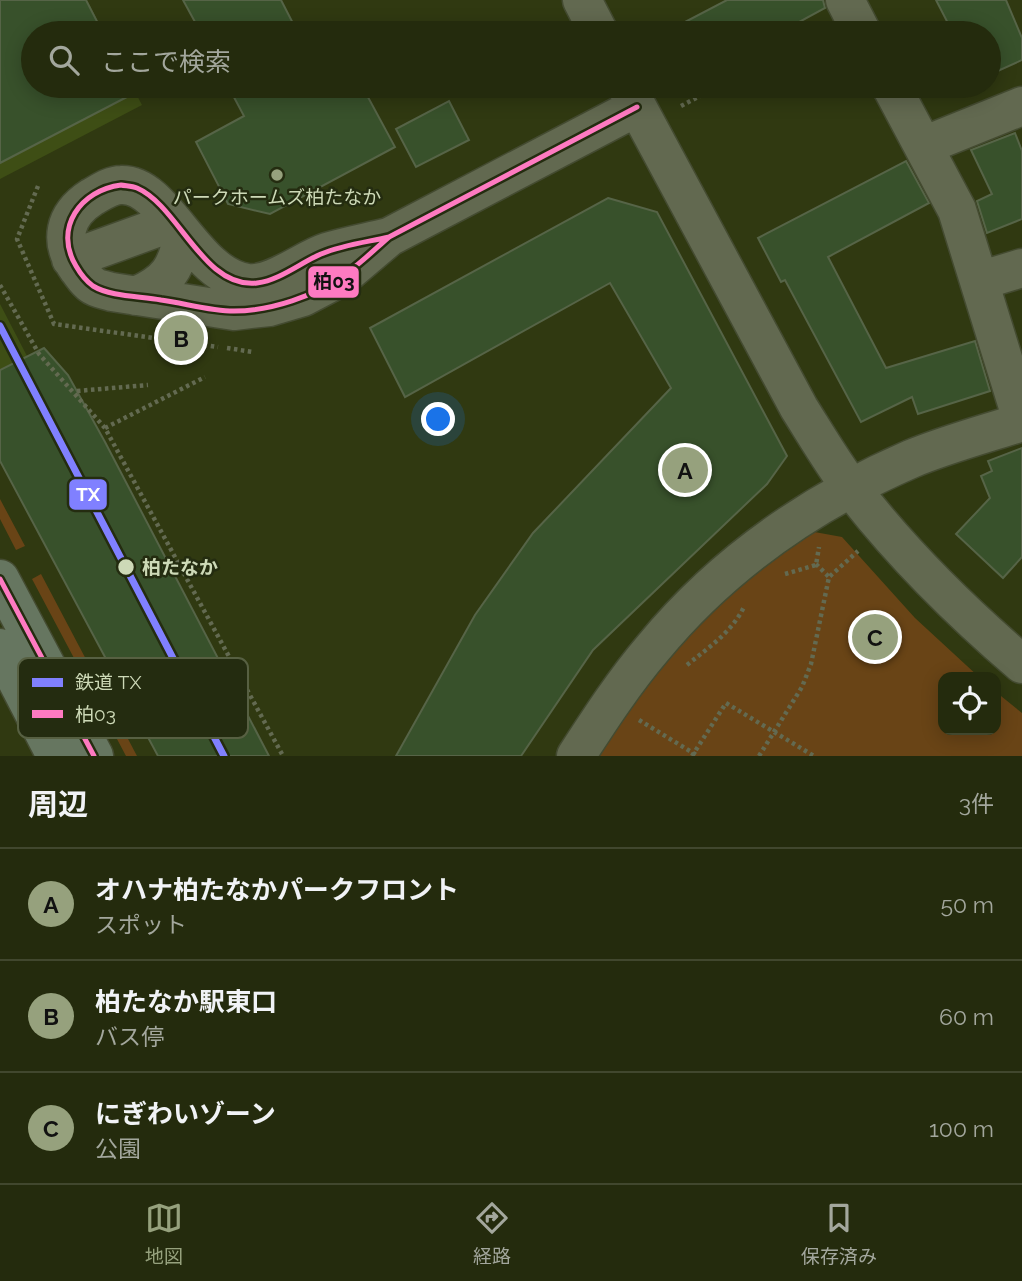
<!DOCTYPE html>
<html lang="ja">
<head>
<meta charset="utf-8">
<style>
  body { margin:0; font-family:Raleway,"Noto Sans JP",sans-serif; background:#2c3316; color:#f1f3f6 }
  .controls { position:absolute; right:21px; bottom:21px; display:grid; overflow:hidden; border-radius:14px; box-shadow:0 4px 18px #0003 }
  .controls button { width:63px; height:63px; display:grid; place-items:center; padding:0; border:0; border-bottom:2px solid #41472e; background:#242b0d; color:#f1f3f6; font:35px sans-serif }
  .you { position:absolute; left:439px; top:420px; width:24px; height:24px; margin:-18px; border:5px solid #fff; border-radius:50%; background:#1a73e8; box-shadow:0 0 0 10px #1a73e833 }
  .badge { display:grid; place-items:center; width:46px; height:46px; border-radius:50%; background:#96a17d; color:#111; font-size:23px; font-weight:700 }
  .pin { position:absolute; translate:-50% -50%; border:4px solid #fff; box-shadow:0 2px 7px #0006 }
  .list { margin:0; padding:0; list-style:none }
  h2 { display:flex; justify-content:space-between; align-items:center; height:91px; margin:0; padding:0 28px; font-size:30px }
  h2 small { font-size:23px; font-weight:400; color:#a3a79d }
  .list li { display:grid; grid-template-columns:46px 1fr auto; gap:21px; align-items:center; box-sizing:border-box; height:112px; padding:0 28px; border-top:2px solid #41472e }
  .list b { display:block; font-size:26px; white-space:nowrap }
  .list p { margin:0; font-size:23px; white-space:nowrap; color:#a3a79d }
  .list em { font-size:23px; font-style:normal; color:#a3a79d }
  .icon { flex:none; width:38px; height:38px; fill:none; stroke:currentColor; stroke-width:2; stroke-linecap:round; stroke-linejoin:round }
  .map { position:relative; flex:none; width:1022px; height:756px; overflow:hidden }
  .search { position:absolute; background:#242b0d; box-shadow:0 4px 18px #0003; left:21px; right:21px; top:21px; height:77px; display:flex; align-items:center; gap:18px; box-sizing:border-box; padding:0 24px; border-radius:38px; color:#a3a79d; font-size:26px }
  .sheet { height:427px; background:#242b0d }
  nav { display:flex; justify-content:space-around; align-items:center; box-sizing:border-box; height:98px; border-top:2px solid #41472e; background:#242b0d; font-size:19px; color:#a3a79d }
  nav a { display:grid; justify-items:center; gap:4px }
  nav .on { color:#96a17d }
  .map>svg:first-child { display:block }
  .built { fill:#3e4e15 }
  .green { fill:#694416 }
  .building { fill:#38512b; stroke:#566447; stroke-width:2 }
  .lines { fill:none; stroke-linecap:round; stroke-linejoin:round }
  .minor-casing { stroke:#444b31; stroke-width:41 }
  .major-casing { stroke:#444b31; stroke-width:41 }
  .path { stroke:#636a51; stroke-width:4.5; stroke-dasharray:3.5 3.5; stroke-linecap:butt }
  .minor { stroke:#626950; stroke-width:38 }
  .major { stroke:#667660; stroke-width:38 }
  .bus-1-casing { stroke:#242c10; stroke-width:10 }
  .bus-1 { stroke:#fe7ac1; stroke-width:5 }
  .rail-1-casing { stroke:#242c10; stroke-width:12 }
  .rail-1 { stroke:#8080ff; stroke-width:7 }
  .poi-dot { fill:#96a17d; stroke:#242c10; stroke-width:2.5 }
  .stop-dot { fill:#cdd9b7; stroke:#242c10; stroke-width:2.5 }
  .labels { text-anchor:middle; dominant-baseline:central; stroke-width:5; stroke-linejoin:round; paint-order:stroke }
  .poi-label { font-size:19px; fill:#cdd9b7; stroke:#242c10 }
  .stop-label { font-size:19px; font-weight:bold; fill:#cdd9b7; stroke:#242c10; text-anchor:start }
  .key { fill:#242c10; stroke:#576042; stroke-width:2 }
  .key-label { font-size:19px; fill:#cdd9b7 }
  .line-badge { stroke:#242c10; stroke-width:2.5 }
  .badge-label { font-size:19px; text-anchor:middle; font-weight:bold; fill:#fff }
  .pale-badge-label { font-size:19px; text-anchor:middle; font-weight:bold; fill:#111 }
</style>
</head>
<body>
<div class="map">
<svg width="1022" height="756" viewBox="0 0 1022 756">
  <rect width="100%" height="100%" fill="#303911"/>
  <path class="built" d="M0,0H87L104,33H33V86H132L142,105L0,179Z
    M0,304L27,356L0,370Z"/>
  <path class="green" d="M0,499L25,546L16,550L0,519Z
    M809,531L842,537L915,618L979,677H943V730H996V692L1022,713V756H591L691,625Z
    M41,574L137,756H126L32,579Z"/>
  <path class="building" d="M0,0H86L103,33H33V86H148L0,163Z
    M183,0H281L298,33H201Z
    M727,0H823L825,8L779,33H664Z
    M936,0H1006L1022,38V60L989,75V33H953Z
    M228,86H362L395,147L270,214L228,204L196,142L244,116Z
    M449,101L469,140L416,167L396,129Z
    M1015,133L1022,151V219L987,233L977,201L992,194L971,150Z
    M906,161L929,203L828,257L886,368L975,341L990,391L918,414L912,397L861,422L785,280L781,282L758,238Z
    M608,198L657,212L787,456L767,484L593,650L521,756H396L475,615L533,533L671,388L610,283L405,397L370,328Z
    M44,348L68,375L105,442L269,756H158L0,461V370Z
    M1022,448V557L1003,578L956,534L990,498L981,476L992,471L988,461Z"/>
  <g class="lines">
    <defs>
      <path id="minor" d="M582,0L599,33
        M845,0L862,33
        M626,86L799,408C816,435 833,464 852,489C902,554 960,611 1022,664
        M891,86L957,210L1022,420
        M923,146L1022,106
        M389,237C369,242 347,246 327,252C305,259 272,286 248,283C193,276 166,183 121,185C111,185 101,192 92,197C64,215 58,241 78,269C82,274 86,281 92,285C97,289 106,290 112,292L234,311L269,307L303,297L343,276L389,237L637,107
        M71,259L173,222
        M979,281L1022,268
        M136,296C168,282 177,268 183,234
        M576,756C600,719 624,682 653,648C722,564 812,502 911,459C947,444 985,434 1022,422"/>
      <path id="major" d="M0,579L94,756
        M0,648L56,756"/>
    </defs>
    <use href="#minor" class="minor-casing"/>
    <use href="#major" class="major-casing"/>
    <path class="path" d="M681,106L719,86
      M38,186L17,239L54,324L218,347
      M0,285L39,354L105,428L283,756
      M227,348L253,352
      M77,391L148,385
      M105,428L205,377
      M816,564L829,577
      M785,574L816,565L819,547
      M687,665C709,647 731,633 744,607
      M639,720L698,756
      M692,756L726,703L814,756
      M759,756L802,687L811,664L829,577L858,551"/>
    <use href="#minor" class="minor"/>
    <use href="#major" class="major"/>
    <defs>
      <path id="bus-1" d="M121,185C126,186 132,186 137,188C179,206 203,289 257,283C280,280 300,263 321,254C342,245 367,242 389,237C374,250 360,264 344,275C315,296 271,311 234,311C210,311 184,303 161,300C140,296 111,297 93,286C86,281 80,273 76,266C53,228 81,190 121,185Z
        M389,237L637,107
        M0,579L94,756"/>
    </defs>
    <use href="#bus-1" class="bus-1-casing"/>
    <use href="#bus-1" class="bus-1"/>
    <defs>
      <path id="rail-1" d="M0,326L224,756"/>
    </defs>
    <use href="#rail-1" class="rail-1-casing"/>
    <use href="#rail-1" class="rail-1"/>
  </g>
  <circle class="poi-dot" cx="277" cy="175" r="7"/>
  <circle class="stop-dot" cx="126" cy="567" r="9"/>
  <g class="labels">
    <g class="poi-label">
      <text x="277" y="197">パークホームズ柏たなか</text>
    </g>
    <g class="stop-label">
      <text x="142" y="567">柏たなか</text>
    </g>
  </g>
  <rect x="18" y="658" width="230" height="80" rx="10" class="key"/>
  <rect x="32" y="678" width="31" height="9" fill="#8080ff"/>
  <rect x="32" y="710" width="31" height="8" fill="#fe7ac1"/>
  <g class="key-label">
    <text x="75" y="689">鉄道 TX</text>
    <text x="75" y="721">柏03</text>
  </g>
  <g class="line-badge">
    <rect x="307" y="265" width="53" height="34" rx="7" fill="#fe7ac1"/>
    <rect x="68" y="478" width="40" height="33" rx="7" fill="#8080ff"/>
  </g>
  <g class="badge-label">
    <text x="88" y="501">TX</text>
  </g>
  <g class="pale-badge-label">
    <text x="334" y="288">柏03</text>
  </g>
</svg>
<div class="controls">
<button><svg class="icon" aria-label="locate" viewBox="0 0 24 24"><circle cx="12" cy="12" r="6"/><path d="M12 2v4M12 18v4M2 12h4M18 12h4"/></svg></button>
</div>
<div class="you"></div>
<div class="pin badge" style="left:685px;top:470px">A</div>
<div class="pin badge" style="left:181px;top:338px">B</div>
<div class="pin badge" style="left:875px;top:637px">C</div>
<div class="search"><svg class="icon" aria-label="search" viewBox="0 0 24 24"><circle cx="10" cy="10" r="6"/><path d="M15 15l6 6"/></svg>ここで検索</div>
</div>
<section class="sheet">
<h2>周辺<small>3件</small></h2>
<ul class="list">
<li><span class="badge">A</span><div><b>オハナ柏たなかパークフロント</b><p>スポット</p></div><em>50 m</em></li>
<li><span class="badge">B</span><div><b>柏たなか駅東口</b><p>バス停</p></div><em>60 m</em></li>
<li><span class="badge">C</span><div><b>にぎわいゾーン</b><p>公園</p></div><em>100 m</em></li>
</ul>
</section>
<nav>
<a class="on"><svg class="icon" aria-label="map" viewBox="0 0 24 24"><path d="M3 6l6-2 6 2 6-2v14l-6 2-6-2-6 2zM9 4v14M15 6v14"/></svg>地図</a>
<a><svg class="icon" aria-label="directions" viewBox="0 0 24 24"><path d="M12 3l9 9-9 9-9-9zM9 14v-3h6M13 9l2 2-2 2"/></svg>経路</a>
<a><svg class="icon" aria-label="saved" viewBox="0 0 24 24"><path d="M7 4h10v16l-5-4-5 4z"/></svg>保存済み</a>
</nav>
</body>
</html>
